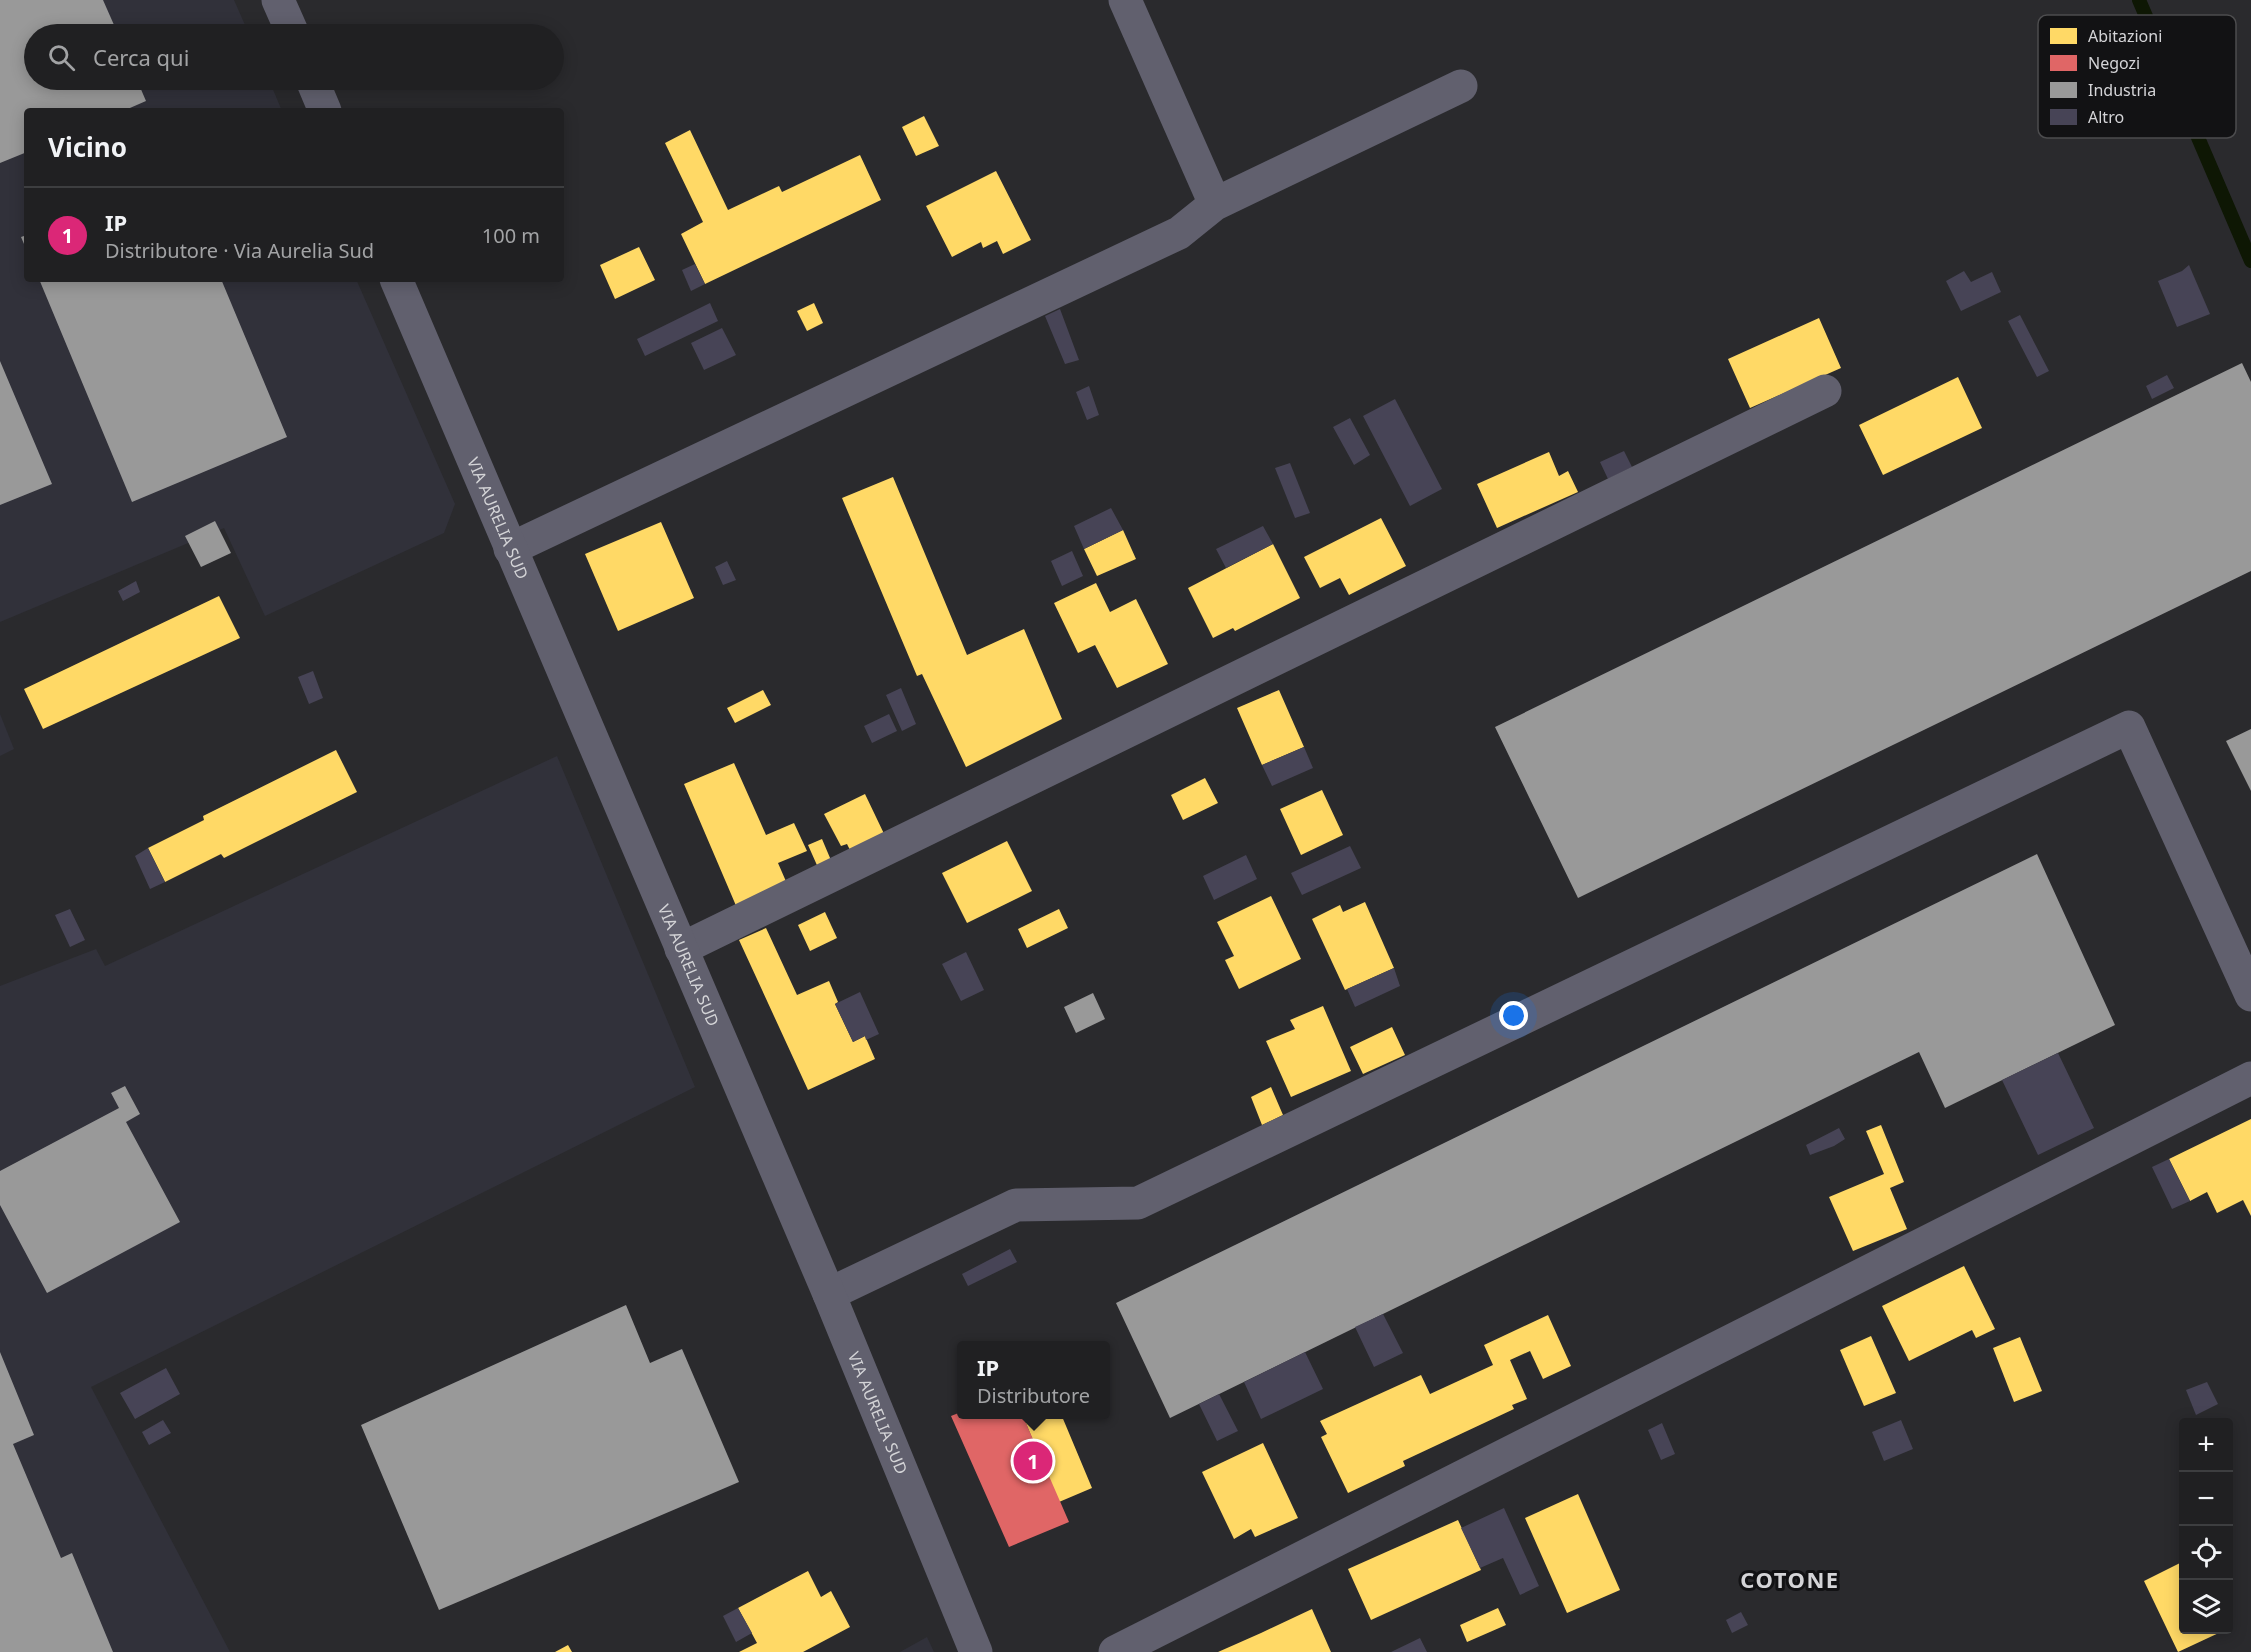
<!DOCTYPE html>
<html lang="it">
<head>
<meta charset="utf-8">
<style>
  body { margin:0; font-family:"Noto Sans",sans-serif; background:#28282a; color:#f1f3f6 }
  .controls { position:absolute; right:18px; bottom:18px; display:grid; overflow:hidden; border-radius:6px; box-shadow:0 3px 15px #0003 }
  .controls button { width:54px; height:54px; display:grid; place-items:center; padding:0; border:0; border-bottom:2px solid #3d3e40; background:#202022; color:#f1f3f6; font:30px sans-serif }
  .you { position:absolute; left:1514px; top:1016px; width:21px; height:21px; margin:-15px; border:4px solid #fff; border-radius:50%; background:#1a73e8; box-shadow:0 0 0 9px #1a73e833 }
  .badge { display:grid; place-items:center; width:39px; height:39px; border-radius:50%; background:#db2777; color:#fff; font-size:20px; font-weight:700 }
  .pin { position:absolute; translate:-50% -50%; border:3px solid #fff; box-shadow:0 2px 6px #0006 }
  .popup { position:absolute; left:957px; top:1341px; width:153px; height:78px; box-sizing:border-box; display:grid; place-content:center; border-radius:6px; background:#202022; filter:drop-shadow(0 2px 4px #0005); font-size:20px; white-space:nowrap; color:#a2a3a5 }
  .popup b { font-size:22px; color:#f1f3f6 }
  .popup::after { content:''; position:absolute; left:50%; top:100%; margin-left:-12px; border:12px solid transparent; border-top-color:#202022 }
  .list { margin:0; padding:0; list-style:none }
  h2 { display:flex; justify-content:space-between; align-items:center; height:78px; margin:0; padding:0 24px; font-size:26px }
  h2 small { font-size:20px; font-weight:400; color:#a2a3a5 }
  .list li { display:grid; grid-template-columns:39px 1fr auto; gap:18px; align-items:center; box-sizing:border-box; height:96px; padding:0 24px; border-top:2px solid #3d3e40 }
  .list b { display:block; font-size:22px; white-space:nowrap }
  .list p { margin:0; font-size:20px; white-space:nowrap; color:#a2a3a5 }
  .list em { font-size:20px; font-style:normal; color:#a2a3a5 }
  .icon { flex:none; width:33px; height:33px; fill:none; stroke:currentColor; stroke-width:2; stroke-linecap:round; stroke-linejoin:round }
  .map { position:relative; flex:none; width:2251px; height:1652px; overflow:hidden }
  .search { position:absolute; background:#202022; box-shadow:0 3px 15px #0003; left:24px; top:24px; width:540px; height:66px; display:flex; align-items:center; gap:15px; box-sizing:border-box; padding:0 21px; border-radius:33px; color:#a2a3a5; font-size:22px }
  .panel { position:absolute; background:#202022; box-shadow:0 3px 15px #0003; left:24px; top:108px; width:540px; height:174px; border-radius:6px }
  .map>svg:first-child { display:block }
  .built { fill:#31313a }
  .homes { fill:#ffd966 }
  .shops { fill:#e06666 }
  .industry { fill:#999 }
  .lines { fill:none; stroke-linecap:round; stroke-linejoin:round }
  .stream { stroke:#0e1704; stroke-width:14 }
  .building { fill:#474456 }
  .minor { stroke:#61606e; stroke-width:33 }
  .major { stroke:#61606e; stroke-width:33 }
  .labels { text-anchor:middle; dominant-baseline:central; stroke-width:6; stroke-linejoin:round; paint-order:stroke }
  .street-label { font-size:16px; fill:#d4d4d7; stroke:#121214 }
  .district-label { font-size:22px; font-weight:bold; letter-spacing:1.5px; fill:#d4d4d7; stroke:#121214 }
  .key { fill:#121214; stroke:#4c4c4e; stroke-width:1.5 }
  .key-label { font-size:16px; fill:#d4d4d7 }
</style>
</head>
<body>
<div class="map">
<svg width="2251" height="1652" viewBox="0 0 2251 1652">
  <rect width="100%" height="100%" fill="#2a2a2d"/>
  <path class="built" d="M0,0H234L249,34H34V80H269L282,111H27V279H356L455,504L444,533L265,616L224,528L0,622Z
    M0,714L14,749L0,756Z
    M557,756L695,1087L91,1387L230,1652H0V986L96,949L105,966Z
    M927,1637L934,1652H900Z"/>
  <path class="homes" d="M924,116L939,146L916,156L902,127Z
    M690,130L728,210L779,186L782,192L860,155L881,200L705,284L681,234L703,222L665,143Z
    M996,171L1031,240L1003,254L997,241L983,248L981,242L952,257L926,206Z
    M639,247L655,280L615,299L600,265Z
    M814,303L823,323L807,331L797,311Z
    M1819,318L1841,368L1750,408L1728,359Z
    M1958,377L1982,428L1883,475L1859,425Z
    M1549,452L1559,476L1568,471L1578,492L1497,528L1477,484Z
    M893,477L967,655L1024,629L1062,719L966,767L922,674L917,676L842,498Z
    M1381,518L1406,566L1349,595L1340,578L1320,588L1304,557Z
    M661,522L694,598L618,631L585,554Z
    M1123,530L1136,559L1097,576L1084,549Z
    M1273,544L1300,598L1235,631L1233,628L1213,638L1188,588Z
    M1096,583L1110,612L1136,599L1168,664L1117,688L1095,645L1078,653L1054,603Z
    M219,596L240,638L43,729L24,689Z
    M763,690L771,705L735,723L727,708Z
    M1279,690L1304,747L1262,765L1237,708Z
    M336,750L357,792L224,858L221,854L165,882L148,848L204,820L203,816Z
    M734,763L766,835L794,823L807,851L778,863L788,886L737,908L684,784Z
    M1205,778L1218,803L1183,820L1171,795Z
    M1322,790L1343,835L1301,855L1280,809Z
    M865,794L887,840L853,856L847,844L841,846L824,814Z
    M822,839L833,865L820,872L808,845Z
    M1007,841L1032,891L967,923L942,873Z
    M1271,896L1301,959L1239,989L1225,960L1234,956L1217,922Z
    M1365,902L1394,968L1345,990L1312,919L1340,905L1343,912Z
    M1059,909L1068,928L1027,948L1018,929Z
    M825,912L837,938L810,951L798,925Z
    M766,928L797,995L829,981L838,1002L835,1004L853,1042L865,1036L875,1059L808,1090L739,940Z
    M1323,1006L1351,1071L1291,1097L1266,1041L1295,1029L1290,1020Z
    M1392,1027L1405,1055L1363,1074L1350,1047Z
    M1271,1087L1283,1115L1262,1125L1251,1097Z
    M2251,1119V1216L2243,1200L2217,1213L2207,1192L2190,1201L2169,1159Z
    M1881,1125L1904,1182L1890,1188L1907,1229L1853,1251L1829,1197L1884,1174L1866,1131Z
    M1964,1266L1995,1329L1976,1338L1972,1330L1909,1361L1882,1306Z
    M1548,1315L1571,1366L1543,1379L1530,1351L1510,1360L1527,1399L1512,1405L1514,1409L1403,1461L1405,1466L1348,1493L1321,1437L1327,1434L1320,1421L1421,1375L1430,1394L1493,1365L1484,1345Z
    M1871,1336L1896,1393L1864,1406L1840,1350Z
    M2020,1337L2042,1391L2014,1402L1993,1348Z
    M1022,1414H1061L1092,1488L1059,1502Z
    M1263,1443L1298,1518L1255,1537L1251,1529L1234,1539L1202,1472Z
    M1578,1494L1620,1590L1567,1613L1525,1518Z
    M1458,1520L1481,1570L1371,1620L1348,1569Z
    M2184,1561V1630H2222L2223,1631L2178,1652L2144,1581Z
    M808,1571L821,1597L831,1591L850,1627L803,1652H739L757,1643L738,1608Z
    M1498,1608L1506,1625L1467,1642L1460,1625Z
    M1312,1609L1331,1652H1218L1261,1633Z
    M568,1645L572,1652H555Z"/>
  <path class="shops" d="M961,1412V1414H1022L1069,1522L1009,1547L951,1416Z"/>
  <path class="industry" d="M0,0H103L118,34H34V80H137L146,101L123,111H27V152L0,163Z
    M27,235V251L21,237Z
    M39,279H221L287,437L132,502Z
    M0,361L52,484L0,505Z
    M2242,363L2251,382V571L1578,898L1495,727Z
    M215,521L231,553L201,567L185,536Z
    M2251,729V791L2226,741Z
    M2037,854L2115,1025L1945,1108L1919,1052L1170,1418L1116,1303Z
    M1093,993L1105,1019L1076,1033L1064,1007Z
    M125,1086L140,1114L126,1122L180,1222L47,1293L0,1205V1171L119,1108L111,1093Z
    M626,1305L650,1363L682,1349L739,1482L439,1610L361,1425Z
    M0,1352L34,1435L13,1444L61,1558L72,1553L113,1652H0Z"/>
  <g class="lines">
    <path class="stream" d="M2139,0L2251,261"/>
  </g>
  <path class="building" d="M695,264L705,284L691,291L682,270Z
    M2189,265L2210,314L2177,327L2158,281L2182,271Z
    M1964,271L1971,282L1992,272L2001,292L1961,311L1946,281Z
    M710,303L718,321L645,356L637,339Z
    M1060,309L1079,360L1065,364L1045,316Z
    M2020,315L2049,371L2037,377L2008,321Z
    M722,328L736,355L704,370L691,343Z
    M2167,375L2174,388L2152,399L2146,386Z
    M1089,386L1099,415L1087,420L1076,392Z
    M1395,399L1442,489L1410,506L1363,416Z
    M1350,418L1370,455L1354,465L1333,427Z
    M1624,451L1632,467L1608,479L1600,462Z
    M1290,463L1310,513L1295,518L1275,468Z
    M1111,508L1123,530L1084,549L1074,526Z
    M1263,526L1273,544L1226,568L1216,549Z
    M1072,551L1083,576L1062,586L1051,561Z
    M727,561L736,580L723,585L715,567Z
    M136,581L140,592L123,601L118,591Z
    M313,671L323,698L309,704L298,677Z
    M901,688L916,724L902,731L886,695Z
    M889,714L897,731L872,743L864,726Z
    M1304,747L1313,768L1272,786L1262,765Z
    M1350,846L1361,868L1302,895L1291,873Z
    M148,848L165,882L150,889L135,856Z
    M1246,855L1257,879L1214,900L1203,876Z
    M70,909L85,940L70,947L55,915Z
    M966,952L984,990L961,1001L942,964Z
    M1394,968L1400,986L1355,1007L1347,989Z
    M860,992L879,1034L866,1040L865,1036L853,1042L835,1004Z
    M2058,1053L2094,1128L2038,1155L2002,1080Z
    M1839,1128L1845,1139L1834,1146L1810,1155L1806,1145Z
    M2169,1159L2190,1201L2172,1209L2152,1167Z
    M1010,1249L1017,1262L968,1286L962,1274Z
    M1383,1314L1403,1353L1374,1367L1355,1327Z
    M1305,1352L1323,1389L1261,1419L1244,1382Z
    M166,1368L180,1394L135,1419L120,1393Z
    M2207,1382L2218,1404L2196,1415L2186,1390Z
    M1219,1394L1238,1431L1217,1441L1199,1404Z
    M163,1420L171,1433L149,1445L142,1432Z
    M1901,1420L1913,1449L1884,1461L1872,1432Z
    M1662,1423L1675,1454L1661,1460L1648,1430Z
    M1504,1508L1539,1586L1520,1595L1503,1558L1480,1568L1461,1528Z
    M738,1608L752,1633L736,1642L723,1616Z
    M1741,1612L1748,1625L1732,1633L1726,1620Z
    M1420,1638L1427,1652H1391Z"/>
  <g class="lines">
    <path class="minor" d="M1125,0L1215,204L1461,86
      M510,549L1179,233L1215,204
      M681,949L1825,391
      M829,1294L1016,1205L1138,1203L2129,727L2251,995
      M1115,1652L2251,1078"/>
    <g class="major">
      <path d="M278,0L293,34"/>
      <path d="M312,80L325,111"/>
      <path id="s1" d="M396,279L829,1294L976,1652"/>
    </g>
  </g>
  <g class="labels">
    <g class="street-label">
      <text stroke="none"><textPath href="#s1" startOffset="260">VIA AURELIA SUD</textPath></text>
      <text stroke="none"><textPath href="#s1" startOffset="746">VIA AURELIA SUD</textPath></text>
      <text stroke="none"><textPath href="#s1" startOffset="1232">VIA AURELIA SUD</textPath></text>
    </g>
    <g class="district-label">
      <text x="1790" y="1579">COTONE</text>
    </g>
  </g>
  <rect x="2038" y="15" width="198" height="123" rx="9" class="key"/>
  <rect x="2050" y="28" width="27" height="16" fill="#ffd966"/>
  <rect x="2050" y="55" width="27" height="16" fill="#e06666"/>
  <rect x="2050" y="82" width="27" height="16" fill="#999"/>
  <rect x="2050" y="109" width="27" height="16" fill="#474456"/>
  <g class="key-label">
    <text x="2088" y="42">Abitazioni</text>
    <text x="2088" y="69">Negozi</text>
    <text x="2088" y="96">Industria</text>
    <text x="2088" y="123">Altro</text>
  </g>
</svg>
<div class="controls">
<button>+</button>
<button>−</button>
<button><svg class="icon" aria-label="locate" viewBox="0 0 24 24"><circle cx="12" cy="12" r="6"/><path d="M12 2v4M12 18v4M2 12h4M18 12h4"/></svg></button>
<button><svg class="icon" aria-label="layers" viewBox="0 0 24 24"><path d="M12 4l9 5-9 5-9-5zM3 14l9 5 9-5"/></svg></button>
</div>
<div class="you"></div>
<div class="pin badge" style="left:1033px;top:1461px">1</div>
<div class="popup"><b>IP</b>Distributore</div>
<div class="search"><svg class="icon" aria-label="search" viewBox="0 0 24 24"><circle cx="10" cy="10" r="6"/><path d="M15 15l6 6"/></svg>Cerca qui</div>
<section class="panel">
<h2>Vicino<small></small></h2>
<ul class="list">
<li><span class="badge">1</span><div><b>IP</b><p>Distributore · Via Aurelia Sud</p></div><em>100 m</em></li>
</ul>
</section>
</div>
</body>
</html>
